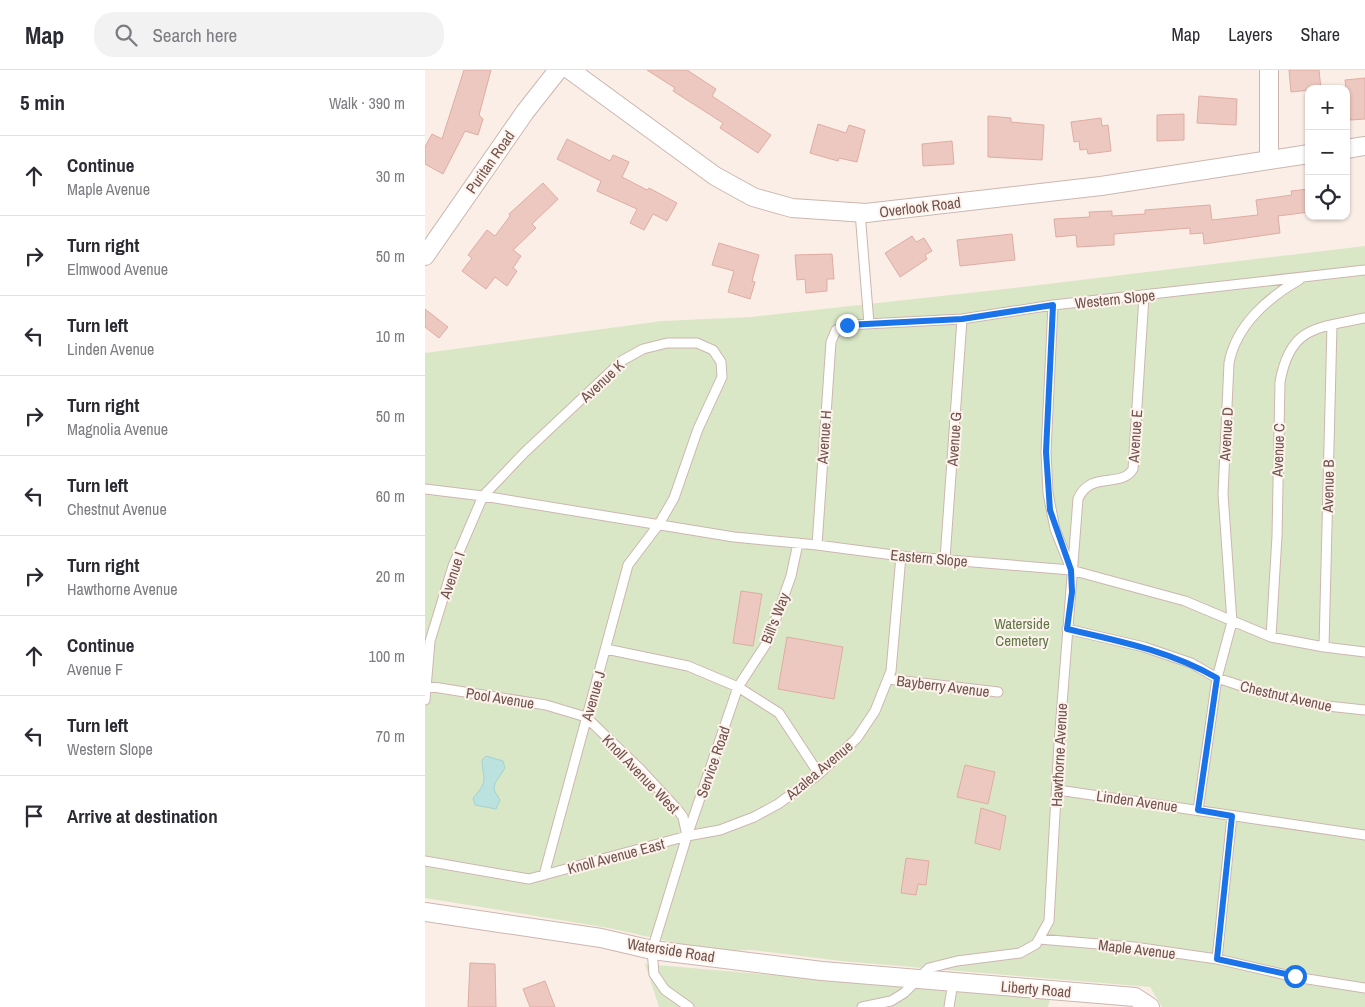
<!DOCTYPE html>
<html lang="en">
<head>
<meta charset="utf-8">
<style>
  body { margin:0; font-family:"Archivo Narrow",sans-serif; background:#f2f2f3; color:#2b2b33 }
  .controls { position:absolute; right:15px; top:15px; display:grid; overflow:hidden; border-radius:10px; box-shadow:0 1px 4px #0004 }
  .controls button { width:45px; height:45px; display:grid; place-items:center; padding:0; border:0; border-bottom:1px solid #e1e1e2; background:#fff; color:#2b2b33; font:25px sans-serif }
  .stop { position:absolute; width:15px; height:15px; margin:-11px; border:4px solid #1a73e8; border-radius:50%; background:#fff }
  .stop.end { background:#1a73e8; border-color:#fff; box-shadow:0 1px 5px #0008 }
  .list { margin:0; padding:0; list-style:none }
  h2 { display:flex; justify-content:space-between; align-items:center; height:65px; margin:0; padding:0 20px; font-size:21px }
  h2 small { font-size:16px; font-weight:400; color:#7c7c81 }
  .list li { display:grid; grid-template-columns:32px 1fr auto; gap:15px; align-items:center; box-sizing:border-box; height:80px; padding:0 20px; border-top:1px solid #e1e1e2 }
  .list b { display:block; font-size:19px; white-space:nowrap }
  .list p { margin:0; font-size:16px; white-space:nowrap; color:#7c7c81 }
  .list em { font-size:16px; font-style:normal; color:#7c7c81 }
  .icon { flex:none; width:28px; height:28px; fill:none; stroke:currentColor; stroke-width:2; stroke-linecap:round; stroke-linejoin:round }
  .map { position:relative; flex:none; width:940px; height:937px; overflow:hidden }
  header { display:flex; align-items:center; gap:30px; box-sizing:border-box; height:70px; padding:0 25px; background:#fff; border-bottom:1px solid #e1e1e2 }
  header strong { font-size:24px }
  nav { display:flex; gap:28px; margin-inline-start:auto; font-size:18px }
  .search { width:350px; height:45px; background:#f2f2f3; display:flex; align-items:center; gap:12px; box-sizing:border-box; padding:0 18px; border-radius:20px; color:#7c7c81; font-size:19px }
  main { display:flex }
  aside { flex:1; background:#fff }
  .map>svg:first-child { display:block }
  .green { fill:#dae7c6 }
  .water { fill:#bce2df; stroke:#a3d3d0 }
  .building { fill:#edc8c0; stroke:#dfaca2 }
  .lines { fill:none; stroke-linecap:round; stroke-linejoin:round }
  .lane-casing { stroke:#cdb6b0; stroke-width:11 }
  .street-casing { stroke:#cdb6b0; stroke-width:20 }
  .lane { stroke:#fff; stroke-width:9 }
  .street { stroke:#fff; stroke-width:18 }
  .route { stroke:#1a73e8; stroke-width:6 }
  .labels { text-anchor:middle; dominant-baseline:central; stroke-width:4; stroke-linejoin:round; paint-order:stroke }
  .street-label { font-size:15px; fill:#71524d; stroke:#fdf3ec }
  .park-label { font-size:15px; fill:#5f7746; stroke:#fdf3ec }
</style>
</head>
<body>
<header>
<strong>Map</strong>
<div class="search"><svg class="icon" aria-label="search" viewBox="0 0 24 24"><circle cx="10" cy="10" r="6"/><path d="M15 15l6 6"/></svg>Search here</div>
<nav><a>Map</a><a>Layers</a><a>Share</a></nav>
</header>
<main>
<aside>
<h2>5 min<small>Walk · 390 m</small></h2>
<ul class="list">
<li><svg class="icon" aria-label="ahead" viewBox="0 0 24 24"><path d="M12 20V5M6 11l6-6 6 6"/></svg><div><b>Continue</b><p>Maple Avenue</p></div><em>30 m</em></li>
<li><svg class="icon" aria-label="right" viewBox="0 0 24 24"><path d="M7 20v-9h11M14 6l5 5-5 5"/></svg><div><b>Turn right</b><p>Elmwood Avenue</p></div><em>50 m</em></li>
<li><svg class="icon" aria-label="left" viewBox="0 0 24 24"><path d="M17 20v-9H6M10 6l-5 5 5 5"/></svg><div><b>Turn left</b><p>Linden Avenue</p></div><em>10 m</em></li>
<li><svg class="icon" aria-label="right" viewBox="0 0 24 24"><path d="M7 20v-9h11M14 6l5 5-5 5"/></svg><div><b>Turn right</b><p>Magnolia Avenue</p></div><em>50 m</em></li>
<li><svg class="icon" aria-label="left" viewBox="0 0 24 24"><path d="M17 20v-9H6M10 6l-5 5 5 5"/></svg><div><b>Turn left</b><p>Chestnut Avenue</p></div><em>60 m</em></li>
<li><svg class="icon" aria-label="right" viewBox="0 0 24 24"><path d="M7 20v-9h11M14 6l5 5-5 5"/></svg><div><b>Turn right</b><p>Hawthorne Avenue</p></div><em>20 m</em></li>
<li><svg class="icon" aria-label="ahead" viewBox="0 0 24 24"><path d="M12 20V5M6 11l6-6 6 6"/></svg><div><b>Continue</b><p>Avenue F</p></div><em>100 m</em></li>
<li><svg class="icon" aria-label="left" viewBox="0 0 24 24"><path d="M17 20v-9H6M10 6l-5 5 5 5"/></svg><div><b>Turn left</b><p>Western Slope</p></div><em>70 m</em></li>
<li><svg class="icon" aria-label="arrive" viewBox="0 0 24 24"><path d="M6 21V4h12l-3 4 3 4H6"/></svg><div><b>Arrive at destination</b></div></li>
</ul>
</aside>
<div class="map">
<svg width="940" height="937" viewBox="0 0 940 937">
  <rect width="100%" height="100%" fill="#faeee6"/>
  <path class="green" d="M940,176V937H737L725,917L416,891L326,880L286,881L184,858L0,828V283L237,251L326,247L580,219Z
    M220,894L625,929L623,937H234Z"/>
  <path class="water" d="M61,686L78,691L80,698L70,713L69,720L75,730L71,739L50,735L48,728C64,710 58,711 57,690Z"/>
  <path class="building" d="M39,0H66L54,45L58,49L53,65L40,61L18,104L0,94V77L7,64L17,69Z
    M222,0H262L291,19L287,26L346,65L333,83L295,58L298,53L248,21L250,18Z
    M864,0H894L896,19L866,22Z
    M940,8V49L925,50L920,10Z
    M774,26L812,29L811,55L772,53Z
    M759,44V70L732,71V45Z
    M563,46L586,48V52L619,55L617,90L563,87Z
    M676,48L677,56L683,55L686,81L663,84L662,79L655,80L654,71L649,72L646,52Z
    M393,54L421,63L424,55L440,60L432,92L414,88L413,91L385,83Z
    M142,69L185,91L188,85L204,92L197,107L222,120L224,118L252,133L242,151L228,144L219,160L205,153L212,139L172,121L176,111L132,89Z
    M527,71L529,94L498,96L497,74Z
    M118,113L133,129L107,154L111,158L88,180L96,186L88,198L92,201L82,216L70,207L61,219L37,201L47,188L43,185L62,160L70,166L85,146L84,144Z
    M884,119V142L853,146L855,163L779,174L778,163L765,164V158L689,164V175L652,177L651,165L631,167L629,149L665,147L664,142L687,141V146L720,144V140L785,135L787,150L833,145L831,130L867,125L866,121Z
    M587,164L590,190L535,196L532,170Z
    M487,166L491,172L499,168L507,181L500,185L502,189L475,207L460,183Z
    M294,173L334,185L327,211L330,212L325,229L303,222L309,201L287,195Z
    M407,184L409,209H402V221L381,223L380,209L372,210L370,185Z
    M0,239L23,257L14,268L0,257Z
    M316,521L337,524L328,576L308,573Z
    M362,567L418,577L409,629L353,619Z
    M540,695L570,702L563,734L532,727Z
    M556,738L581,746L575,780L550,773Z
    M481,788L504,791L501,815L493,814L491,825L476,823Z
    M45,893L70,894L71,937H43Z
    M120,911L130,937H105L98,919Z"/>
  <g class="lines">
    <defs>
      <path id="lane" d="M435,142L444,254
        M628,235L621,382L623,423L630,459L646,499
        M0,419L58,426L309,467L392,475L476,486L646,500L760,531L846,567L899,577L940,582
        M392,475L406,272L411,260L422,255L537,249L628,235L940,200
        M520,489L537,249
        M642,559L719,577L766,593L792,608L832,621L893,635L940,640
        M846,567L852,466L855,312C865,256 892,258 940,248
        M899,577L907,255
        M181,579L263,596L313,617L354,643L394,704
        M463,609L573,622
        M2,616L121,635L161,647L216,700L252,739L258,747L262,766
        M0,630L5,571L28,496L58,426L100,382L198,290L218,279L242,273H272L288,280L296,292L297,307L273,359L249,428L234,454L203,495L119,805
        M633,720L940,765
        M773,740L792,608L807,552L798,424L804,293C811,256 842,228 874,210
        M0,791L104,809L262,766L295,760L329,747L353,734L394,704L432,668L450,641L466,601L476,486
        M614,869L624,851L634,673L653,429C665,400 696,419 708,399L719,226
        M792,889L807,746
        M264,937L240,920L229,904L227,880L262,766L313,617L343,571L366,506L373,473
        M437,937L466,931L479,923L504,898L532,891L595,883L611,874L614,869L709,877L792,889L870,907L940,918
        M524,937L528,912"/>
      <path id="street" d="M145,0L290,106L328,127L367,138L441,143L676,116L884,84
        M921,79L940,76
        M844,90V0
        M0,186L100,42L133,0
        M0,842L176,868L227,880L397,901L710,927L725,937"/>
    </defs>
    <use href="#lane" class="lane-casing"/>
    <use href="#street" class="street-casing"/>
    <use href="#lane" class="lane"/>
    <use href="#street" class="street"/>
  </g>
  <g class="lines">
    <path class="route" d="M422,255L537,249L628,235L621,382L625,440L646,500L647,522L642,559C694,571 745,581 792,608L773,740L807,746L792,889L870,906"/>
  </g>
  <g class="labels">
    <g class="street-label">
      <text transform="translate(65 92) rotate(-55)">Puritan Road</text>
      <text transform="translate(495 137) rotate(-7)">Overlook Road</text>
      <text transform="translate(690 229) rotate(-6)">Western Slope</text>
      <text transform="translate(177 311) rotate(-43)">Avenue K</text>
      <text transform="translate(801 364) rotate(-87)">Avenue D</text>
      <text transform="translate(710 366) rotate(-86)">Avenue E</text>
      <text transform="translate(399 367) rotate(-86)">Avenue H</text>
      <text transform="translate(529 369) rotate(-86)">Avenue G</text>
      <text transform="translate(853 380) rotate(-88)">Avenue C</text>
      <text transform="translate(903 416) rotate(-89)">Avenue B</text>
      <text transform="translate(504 488) rotate(5)">Eastern Slope</text>
      <text transform="translate(27 505) rotate(-71)">Avenue I</text>
      <text transform="translate(350 548) rotate(-69)">Bill's Way</text>
      <text transform="translate(518 616) rotate(7)">Bayberry Avenue</text>
      <text transform="translate(168 626) rotate(-74)">Avenue J</text>
      <text transform="translate(861 626) rotate(13)">Chestnut Avenue</text>
      <text transform="translate(75 628) rotate(9)">Pool Avenue</text>
      <text transform="translate(634 685) rotate(-87)">Hawthorne Avenue</text>
      <text transform="translate(288 692) rotate(-71)">Service Road</text>
      <text transform="translate(394 700) rotate(-40)">Azalea Avenue</text>
      <text transform="translate(216 704) rotate(46)">Knoll Avenue West</text>
      <text transform="translate(712 731) rotate(8)">Linden Avenue</text>
      <text transform="translate(191 786) rotate(-15)">Knoll Avenue East</text>
      <text transform="translate(712 879) rotate(7)">Maple Avenue</text>
      <text transform="translate(246 880) rotate(9)">Waterside Road</text>
      <text transform="translate(611 919) rotate(5)">Liberty Road</text>
    </g>
    <g class="park-label">
      <text x="597" y="553">Waterside<tspan x="597" dy="17">Cemetery</tspan></text>
    </g>
  </g>
</svg>
<div class="controls">
<button>+</button>
<button>−</button>
<button><svg class="icon" aria-label="locate" viewBox="0 0 24 24"><circle cx="12" cy="12" r="6"/><path d="M12 2v4M12 18v4M2 12h4M18 12h4"/></svg></button>
</div>
<div class="stop" style="left:870px;top:906px"></div>
<div class="stop end" style="left:422px;top:255px"></div>
</div>
</main>
</body>
</html>
